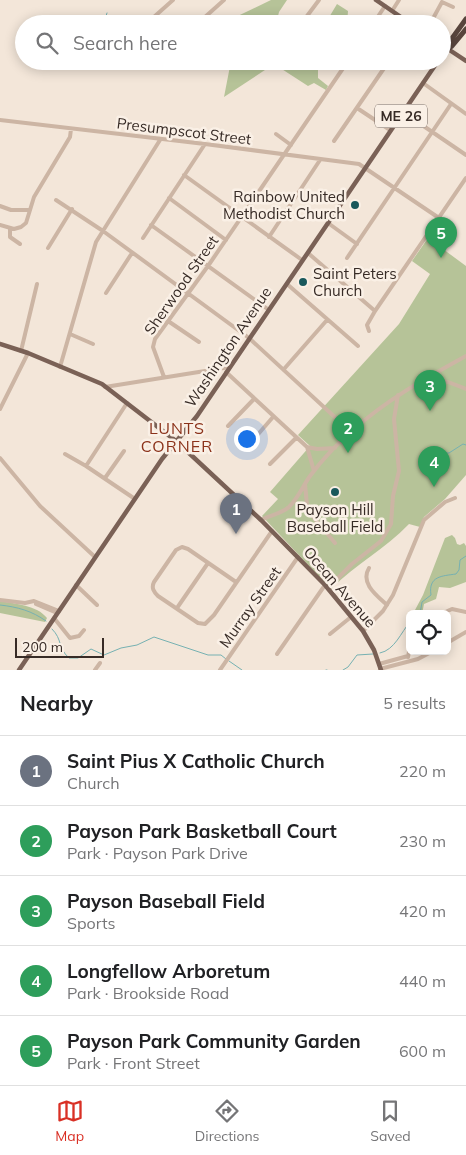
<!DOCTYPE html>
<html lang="en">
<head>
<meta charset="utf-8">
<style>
  body { margin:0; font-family:Mulish,sans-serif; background:#f6f6f6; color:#202124 }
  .controls { position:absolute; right:15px; bottom:15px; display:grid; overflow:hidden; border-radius:8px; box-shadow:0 2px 12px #0003 }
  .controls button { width:45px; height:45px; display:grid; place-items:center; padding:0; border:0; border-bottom:1px solid #e0e0e0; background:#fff; color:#202124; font:25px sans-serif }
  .scale { position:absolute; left:15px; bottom:12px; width:89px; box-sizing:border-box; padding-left:5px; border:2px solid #372b26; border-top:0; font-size:14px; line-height:18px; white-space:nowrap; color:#372b26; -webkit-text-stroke:4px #faf0e6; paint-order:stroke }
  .you { position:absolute; left:246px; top:438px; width:18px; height:18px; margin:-12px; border:4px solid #fff; border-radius:50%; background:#1a73e8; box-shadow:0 0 0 8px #1a73e833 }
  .badge { display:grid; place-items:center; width:32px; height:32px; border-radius:50%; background:#d93025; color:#fff; font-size:16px; font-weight:700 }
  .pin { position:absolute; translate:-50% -41px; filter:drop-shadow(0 1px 2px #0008) }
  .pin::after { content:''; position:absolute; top:26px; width:18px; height:15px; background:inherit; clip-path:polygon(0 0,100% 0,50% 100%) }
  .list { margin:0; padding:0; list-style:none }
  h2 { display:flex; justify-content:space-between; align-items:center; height:65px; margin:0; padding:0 20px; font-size:21px }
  h2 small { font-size:16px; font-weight:400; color:#757577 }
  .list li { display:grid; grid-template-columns:32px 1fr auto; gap:15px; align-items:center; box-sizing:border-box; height:70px; padding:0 20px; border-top:1px solid #e0e0e0 }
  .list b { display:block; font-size:19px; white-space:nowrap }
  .list p { margin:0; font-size:16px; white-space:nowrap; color:#757577 }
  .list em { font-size:16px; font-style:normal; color:#757577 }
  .icon { flex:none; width:28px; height:28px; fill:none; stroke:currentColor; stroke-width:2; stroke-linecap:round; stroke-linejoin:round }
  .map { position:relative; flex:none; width:466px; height:670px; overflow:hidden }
  .search { position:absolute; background:#fff; box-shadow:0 2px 12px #0003; left:15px; right:15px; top:15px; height:55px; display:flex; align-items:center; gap:12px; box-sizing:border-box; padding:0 18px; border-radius:28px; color:#757577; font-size:19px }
  .sheet { height:415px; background:#fff }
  nav { display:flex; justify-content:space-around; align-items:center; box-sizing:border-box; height:70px; border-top:1px solid #e0e0e0; background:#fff; font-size:14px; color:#757577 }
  nav a { display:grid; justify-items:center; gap:2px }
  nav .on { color:#d93025 }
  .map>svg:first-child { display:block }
  .green { fill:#b6c398 }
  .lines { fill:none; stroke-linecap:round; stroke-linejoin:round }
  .stream { stroke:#76b1b2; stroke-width:1 }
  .minor { stroke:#ccb5a4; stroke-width:4 }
  .major { stroke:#7a6156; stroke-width:4.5 }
  .highway { stroke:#58453d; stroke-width:5 }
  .poi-dot { fill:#19585b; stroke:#faf0e6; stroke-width:2 }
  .labels { text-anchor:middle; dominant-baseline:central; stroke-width:5; stroke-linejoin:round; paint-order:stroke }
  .shield { fill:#faf0e6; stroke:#726660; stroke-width:1 }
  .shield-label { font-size:14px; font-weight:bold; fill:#372b26 }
  .street-label { font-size:15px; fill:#372b26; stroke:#faf0e6 }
  .poi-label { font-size:15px; fill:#372b26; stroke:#faf0e6; text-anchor:end }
  .neighbourhood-label { font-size:16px; letter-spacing:1px; fill:#8b321a; stroke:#faf0e6 }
</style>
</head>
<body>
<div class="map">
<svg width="466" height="670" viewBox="0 0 466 670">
  <rect width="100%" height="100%" fill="#f3e6d9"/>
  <path class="green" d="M271,0H287L279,12L276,24L223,23Z
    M337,4L348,11L347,24H325Z
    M231,61H321L318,65V78L328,86L326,90L314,83L308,86L274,64L224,97Z
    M428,238L466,266V475L445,499L424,517L420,527L409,524C385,549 356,564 331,589L262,516L278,499L270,492L310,446L298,435L399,324L430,274L412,261Z
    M452,535L455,538L457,544L460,545L464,543L466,546V582L450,588L439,587L436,599L424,604L422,614H415V610L423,595L445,538Z
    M0,601C15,604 37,605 47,618L45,622L0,613Z"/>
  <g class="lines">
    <path class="stream" d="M104,24L101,20L106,16L107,13
      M439,455L444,453H449L463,444L466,445
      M0,605C18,607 32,611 46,621
      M420,614L422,602L431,595C428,576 442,576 456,574L459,570L460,560L466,556
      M52,629C63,640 57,647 69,658H78L91,649L104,655L121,648L137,645L154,637L208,655H221L226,659
      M380,653C395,650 401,632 410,622
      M229,661L242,670
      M326,670H327
      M343,670L348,667L357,655L373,654"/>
    <path class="minor" d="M392,11L399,0
      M146,24L173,0
      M189,24L205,17L224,0
      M301,24L319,0
      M373,24L385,6
      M430,24L442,2L453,7
      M423,83L466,114
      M357,108L390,130
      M403,112L466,155
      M0,120L205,144L359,164L439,218
      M276,134L291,145
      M334,141L389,61
      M184,175L302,260
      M169,198L226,240
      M56,200L103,231L249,338L351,432
      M0,206L11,210H30
      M328,223L357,244
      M0,225L14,229L21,227L26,223L34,197L70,137L71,129
      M151,225L269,310
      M10,229V237L20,244
      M269,237L320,160
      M143,238L205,144
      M48,248L72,209
      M308,253L375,311
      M347,258L451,104
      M287,284L358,346
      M106,293L132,253
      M168,321L199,342
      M369,331L367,325L375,311L466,178
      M70,334L93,344
      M21,351L37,284
      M60,367L96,242L160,140
      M284,369L327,320
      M226,372L307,447L314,471
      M164,377L153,347L155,339L208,266L348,61
      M425,380L448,382L466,389
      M105,387L230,367
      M0,409L28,353
      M228,426L254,399
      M248,446L273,417
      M307,447L317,449L335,448
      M65,454L86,466L135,499
      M0,458L40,506L95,557
      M270,464L296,438
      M86,466L127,403
      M105,478L124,451
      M305,484L307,505L310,513L335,543
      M261,520C270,515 281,514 289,507C298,498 303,486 310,476C322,460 337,444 352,431C386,400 426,378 466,356
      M369,568C360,583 376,595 387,605
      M236,582L188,549L182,547L176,550L154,582C151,588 154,592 158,596L198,623L205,624L214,615L272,531
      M76,585L97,605
      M328,588L352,564L381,541L391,524L393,496L399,471L394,419L398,395
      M0,600L25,603L34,601L59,611
      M36,604L57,613
      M177,608L208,563
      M441,614L452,609L466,612
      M54,618L70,638L79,636L84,630
      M363,631L383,611L393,595L424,520L445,502L455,498
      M330,634L351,617
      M447,643L466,632
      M277,654L325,585
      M408,657L410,647
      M379,664L408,656
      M380,669L418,659L433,651
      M95,670L100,663
      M220,670L298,557"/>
    <path class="major" d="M376,0L411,24
      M442,45L466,61
      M442,56L447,49
      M0,344L28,353L102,384L176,441L261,520L325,585L363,631L374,650L381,670
      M19,670L162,459L197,416L438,61"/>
    <path class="highway" d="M447,49L448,44L466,19
      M447,49L452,46L466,29"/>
  </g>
  <g class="poi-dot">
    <circle cx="355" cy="205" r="5"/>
    <circle cx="303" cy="282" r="5"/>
    <circle cx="335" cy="492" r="5"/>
  </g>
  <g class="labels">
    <rect class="shield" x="375" y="104.5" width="52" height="23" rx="4"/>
    <g class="shield-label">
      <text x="401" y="116">ME 26</text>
    </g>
    <g class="street-label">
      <text transform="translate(184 131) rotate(7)">Presumpscot Street</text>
      <text transform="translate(181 285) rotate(-55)">Sherwood Street</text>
      <text transform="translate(228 347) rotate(-56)">Washington Avenue</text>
      <text transform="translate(340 587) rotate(49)">Ocean Avenue</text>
      <text transform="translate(250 607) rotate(-55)">Murray Street</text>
    </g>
    <g class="poi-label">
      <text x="345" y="196">Rainbow United<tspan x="345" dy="17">Methodist Church</tspan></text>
      <text x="313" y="273" text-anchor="start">Saint Peters<tspan x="313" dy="17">Church</tspan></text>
      <text x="335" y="509" text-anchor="middle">Payson Hill<tspan x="335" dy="17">Baseball Field</tspan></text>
    </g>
    <g class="neighbourhood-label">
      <text x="177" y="428">LUNTS<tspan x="177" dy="18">CORNER</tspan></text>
    </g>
  </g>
</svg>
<div class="controls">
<button><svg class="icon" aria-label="locate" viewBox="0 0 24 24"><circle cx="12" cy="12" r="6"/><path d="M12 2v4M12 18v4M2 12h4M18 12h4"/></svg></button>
</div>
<div class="scale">200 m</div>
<div class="you"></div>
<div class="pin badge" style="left:236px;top:534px;background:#6b7280">1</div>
<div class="pin badge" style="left:348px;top:453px;background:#2e9e5b">2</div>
<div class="pin badge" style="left:430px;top:411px;background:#2e9e5b">3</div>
<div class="pin badge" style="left:434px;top:487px;background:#2e9e5b">4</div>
<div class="pin badge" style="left:441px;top:258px;background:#2e9e5b">5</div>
<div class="search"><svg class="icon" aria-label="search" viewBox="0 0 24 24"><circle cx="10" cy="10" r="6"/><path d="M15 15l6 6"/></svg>Search here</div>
</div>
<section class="sheet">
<h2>Nearby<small>5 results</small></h2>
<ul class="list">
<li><span class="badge" style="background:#6b7280">1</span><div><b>Saint Pius X Catholic Church</b><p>Church</p></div><em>220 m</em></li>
<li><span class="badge" style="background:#2e9e5b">2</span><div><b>Payson Park Basketball Court</b><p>Park · Payson Park Drive</p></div><em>230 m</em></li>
<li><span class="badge" style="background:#2e9e5b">3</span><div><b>Payson Baseball Field</b><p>Sports</p></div><em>420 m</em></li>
<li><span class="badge" style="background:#2e9e5b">4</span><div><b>Longfellow Arboretum</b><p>Park · Brookside Road</p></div><em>440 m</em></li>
<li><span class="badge" style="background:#2e9e5b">5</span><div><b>Payson Park Community Garden</b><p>Park · Front Street</p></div><em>600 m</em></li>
</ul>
</section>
<nav>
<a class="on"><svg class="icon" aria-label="map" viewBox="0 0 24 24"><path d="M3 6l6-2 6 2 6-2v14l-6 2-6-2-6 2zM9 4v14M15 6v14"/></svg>Map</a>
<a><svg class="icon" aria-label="directions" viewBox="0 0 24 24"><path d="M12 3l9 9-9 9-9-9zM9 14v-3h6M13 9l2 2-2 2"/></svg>Directions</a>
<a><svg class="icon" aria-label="saved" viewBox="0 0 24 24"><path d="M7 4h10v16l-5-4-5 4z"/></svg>Saved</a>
</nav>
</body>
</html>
